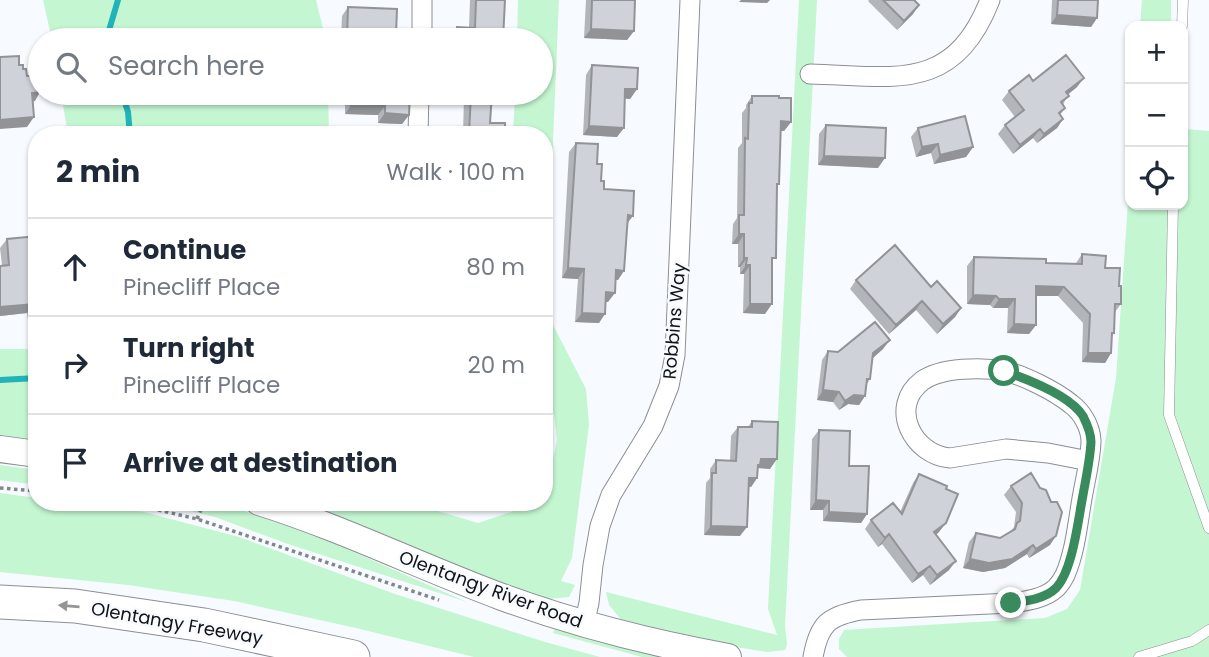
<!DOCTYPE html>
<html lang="en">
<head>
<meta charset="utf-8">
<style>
  body { margin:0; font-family:Poppins,sans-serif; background:#f2f2f3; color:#1f2937 }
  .controls { position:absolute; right:21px; top:21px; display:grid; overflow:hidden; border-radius:14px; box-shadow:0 2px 5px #0004 }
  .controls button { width:63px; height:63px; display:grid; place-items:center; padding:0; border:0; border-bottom:2px solid #e0e1e3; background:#fff; color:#1f2937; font:35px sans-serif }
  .stop { position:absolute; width:21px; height:21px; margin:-16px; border:5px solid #398b5d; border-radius:50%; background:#fff }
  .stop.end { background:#398b5d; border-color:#fff; box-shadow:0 2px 7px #0008 }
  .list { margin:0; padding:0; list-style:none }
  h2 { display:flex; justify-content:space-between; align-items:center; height:91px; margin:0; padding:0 28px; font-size:30px }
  h2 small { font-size:23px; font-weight:400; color:#747a83 }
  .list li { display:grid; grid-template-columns:46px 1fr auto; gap:21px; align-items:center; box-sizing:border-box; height:98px; padding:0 28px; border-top:2px solid #e0e1e3 }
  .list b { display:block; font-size:26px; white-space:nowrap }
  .list p { margin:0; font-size:23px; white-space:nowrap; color:#747a83 }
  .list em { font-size:23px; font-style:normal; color:#747a83 }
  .icon { flex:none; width:38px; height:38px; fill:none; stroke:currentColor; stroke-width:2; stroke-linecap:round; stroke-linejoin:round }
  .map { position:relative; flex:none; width:1209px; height:657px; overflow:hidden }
  .search { position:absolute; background:#fff; box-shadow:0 2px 5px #0004; left:28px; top:28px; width:525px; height:77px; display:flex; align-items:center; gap:18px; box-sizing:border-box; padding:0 24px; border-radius:38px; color:#747a83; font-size:26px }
  .panel { position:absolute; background:#fff; box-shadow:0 2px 5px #0004; left:28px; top:126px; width:525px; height:385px; border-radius:28px }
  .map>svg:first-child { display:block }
  .green { fill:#c4f6d1 }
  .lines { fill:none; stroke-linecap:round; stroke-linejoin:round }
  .stream { stroke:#21b3ba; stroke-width:6 }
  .service-casing { stroke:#8b8e94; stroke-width:11 }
  .minor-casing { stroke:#8b8e94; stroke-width:21 }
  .secondary-casing { stroke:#8b8e94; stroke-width:28 }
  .motorway-casing { stroke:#8b8e94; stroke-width:35 }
  .path { stroke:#84868a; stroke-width:3.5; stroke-dasharray:3.5 3.5; stroke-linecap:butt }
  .service { stroke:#fff; stroke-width:10 }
  .minor { stroke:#fff; stroke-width:19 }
  .secondary { stroke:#fff; stroke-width:26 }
  .motorway { stroke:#fff; stroke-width:33 }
  .wall { fill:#b2b5ba }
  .shaded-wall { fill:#919397 }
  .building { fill:#cfd2d8; stroke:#919397; stroke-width:2 }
  .oneway { fill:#949596 }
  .route { stroke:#398b5d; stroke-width:9 }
  .labels { text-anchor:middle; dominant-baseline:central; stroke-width:5; stroke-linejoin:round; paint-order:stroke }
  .street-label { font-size:18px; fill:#121315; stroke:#f7faff }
</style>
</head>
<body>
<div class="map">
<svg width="1209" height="657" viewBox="0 0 1209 657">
  <rect width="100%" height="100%" fill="#f7faff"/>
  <path class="green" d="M43,0H316L326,40H52Z
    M518,0H559L546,305L551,321L586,389L589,425L572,558L561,581L575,585L569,597L548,599L489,580L294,502H412L431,509L478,523L529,506L533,502H544V489L548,484L557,440L554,415L544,391V135H513L515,93H541V40H517Z
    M799,0H817L785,626L787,645L785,650L767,652L704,642L624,623L609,605L606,592L777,635L768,609Z
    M1142,0H1171V26H1140Z
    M61,93H328L329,135H68Z
    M1183,126L1186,129L1209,131V657H847L839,649V639L844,630L1045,618L1067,609L1080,590L1116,378L1130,173V205H1183Z
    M0,349H37V443L0,439Z
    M0,465L37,470V485L0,480Z
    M0,493L37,498V502H68L144,512L239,537L395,594L545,642L600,657H474L356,628L234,601L128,585L0,572Z
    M153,502H211L241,510L317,536L467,602L288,544L215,517Z
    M555,627L668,657H642L553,633Z"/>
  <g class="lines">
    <path class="stream" d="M108,40L107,37L118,0
      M122,93L128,112L130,135
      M0,380L37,378"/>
    <defs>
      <path id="service" d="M1182,26L1183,0
        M1173,205L1169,415L1209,528
        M1139,657L1192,641L1209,630"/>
      <path id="minor" d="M422,0V40
        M810,74C894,76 953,94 990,0
        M418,135L419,93
        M584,624L589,603L593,565L600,526L611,495L653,426L669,386L675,355L690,0
        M813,657C819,624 828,616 861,610L1011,603C1026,601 1044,599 1056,588C1059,585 1063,579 1065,575C1076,550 1078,519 1083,493C1086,476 1091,457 1091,440C1090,426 1082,412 1071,404C1055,391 1025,376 1005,371C983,367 941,367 922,381C888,407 913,455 950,458L1006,449L1048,453L1089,461"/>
      <path id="secondary" d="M0,449L37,454
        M259,502C342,528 421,567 502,597C576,624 651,643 728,657"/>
      <path id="motorway" d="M0,602L75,606L204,625L353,657"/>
    </defs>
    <use href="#service" class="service-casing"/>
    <use href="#minor" class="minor-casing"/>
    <use href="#secondary" class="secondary-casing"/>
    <use href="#motorway" class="motorway-casing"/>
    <path class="path" d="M0,488L37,491
      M124,502L197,519L439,600
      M197,519L204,502"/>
    <use href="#service" class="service"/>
    <use href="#minor" class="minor"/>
    <use href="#secondary" class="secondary"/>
    <use href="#motorway" class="motorway"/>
  </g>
  <path class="wall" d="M470,0H505L503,40H451V37L457,27L469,28Z
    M582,0H635L634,31L627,40L584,38L586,0Z
    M869,0H916L913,14L897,30L868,1Z
    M1052,0H1098L1097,18L1091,27L1051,24Z
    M348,7L396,35L392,40H341L342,16Z
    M592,65L637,89L630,99L625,98L617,137L583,135L586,75Z
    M1033,81L1077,87L1068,94L1063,105L1065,108L1060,115L1063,119L1057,128L1037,143L1033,138L1013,154L998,134L1005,125L1015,117L1002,100L1009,91Z
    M345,93H410L409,115L402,124L378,123V115L345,114Z
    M449,93H498L495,97H491L490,123L505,135H463L464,96H449Z
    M752,96L779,98L791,122L784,131H781L772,264L765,314L743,313L744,274H740V267H738V244H732L733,224L737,218L738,148L742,143V113L746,108V105Z
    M826,125L878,168L818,165L819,134Z
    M918,128L973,147L966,157L934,164L931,153L916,157L911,137Z
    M576,143L597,164L604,189L627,224L618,280H615L608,302H606L599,323L575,322L578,279L562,278L569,152Z
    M37,236V319L28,320L27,313L0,316V266L2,265L0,248L7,239Z
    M1082,254L1105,268L1119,286L1121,304L1115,312L1114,333L1112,337L1111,353L1105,363L1082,362L1083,323L1058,296H1036V325L1029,334L1007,333L1008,308H993L990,305L967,304V266L974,257L1046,263H1076Z
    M856,280L931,287L961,308L955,317L937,334L916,310L889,334L850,289Z
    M883,349L873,358L870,379L867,384L865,396L859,405L848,404L839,410L833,402L817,400L822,360L828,351L838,352Z
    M752,421L770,469L758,468L757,478L751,487H748L740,536L704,535L706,483L710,478V469L716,460L730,461L731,436L738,427H748Z
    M819,430L849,466L867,514L861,523L823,521V510H810L812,439Z
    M919,474L946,489L939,532L936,535L949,570L930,585L923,575L912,583L882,544L878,547L865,529L871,520L900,512L913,483Z
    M1011,486L1050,545L1029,558L1027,554L1005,568L983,572L963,568L969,542L976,533L1000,538L1011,531L1014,527L1016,512L1004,495Z"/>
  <path class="shaded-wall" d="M741,0H770L767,3L739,2Z
    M919,5L913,14L897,30L904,21Z
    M1057,15L1097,18L1091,27L1051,24Z
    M591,29L634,31L627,40L584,38Z
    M389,35H396L392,40H386Z
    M1084,78L1077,87L1060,101L1066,92Z
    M625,89H637L630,99L619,98Z
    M40,92L35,101L25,102L32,93Z
    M451,93H467L464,96H449Z
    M488,93H498L495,97H485Z
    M351,105L385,106L378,115L345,114Z
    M385,113L409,115L402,124L378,123Z
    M34,117L27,127L0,129V120Z
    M1063,119L1057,128L1037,143L1044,134Z
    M781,121L791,122L784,131L774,130Z
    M589,126L624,128L617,137L583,135Z
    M1040,129L1033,138L1013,154L1020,145Z
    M938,144L931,153L916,157L922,147Z
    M973,147L966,157L934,164L940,155Z
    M824,156L885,158L878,168L818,165Z
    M628,215L633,216L626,225Z
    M739,234H744L738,244H732Z
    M744,258H747L740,267H738Z
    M746,265H750L744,274H740Z
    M568,268L584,269L578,279L562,278Z
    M616,270L624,271L618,280L609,279Z
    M1036,286L1064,287L1058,296H1030Z
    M606,292L615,293L608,302H600Z
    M973,295L996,296L990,305L967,304Z
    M999,299H1015L1008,308H993Z
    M922,301L916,310L889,334L896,325Z
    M34,304L27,313L0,316V307Z
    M750,304H772L765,314L743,313Z
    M961,308L955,317L937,334L943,324Z
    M35,311H37V319L28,320Z
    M582,313L605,314L599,323L575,322Z
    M1014,324L1036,325L1029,334L1007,333Z
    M890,340L883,349L867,363L873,353Z
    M1088,353H1111L1105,363L1082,362Z
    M823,390L839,392L833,402L817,400Z
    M854,395L865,396L859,405L848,404L839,410L845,401Z
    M761,459H777L770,469L758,468L754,474Z
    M749,478H757L751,487H742Z
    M816,500L829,501L823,510H810Z
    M829,512L867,514L861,523L823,521Z
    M946,523L939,532L927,541L934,532Z
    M711,526L747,527L740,536L704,535Z
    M889,534L882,544L878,547L885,538Z
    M1056,536L1050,545L1029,558L1036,549Z
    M1033,545L1027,554L1005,568L983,572L963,568L970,559Z
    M956,561L949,570L930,585L937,575Z
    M930,566L923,575L912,583L918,574Z"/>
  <path class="building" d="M476,0H505L503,40H457V27L475,28Z
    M592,0H635L634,31L591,29Z
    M883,0H914L919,5L904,21Z
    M1058,0H1098L1097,18L1057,15Z
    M348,7L397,9L396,35H389V40H347Z
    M1066,55L1084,78L1066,92L1069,96L1061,102L1065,108L1059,113L1063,119L1044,134L1040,129L1020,145L1005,125L1024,110L1009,91L1029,75L1033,81Z
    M19,56V65H23V69H26L27,76L40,75V92L32,93L34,117L0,120V57Z
    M592,65L638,68L637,89H625L624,128L589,126Z
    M352,93H410L409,115L385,113V106L351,105Z
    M471,93H492L490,123H505V135H469Z
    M752,96H779V98H791V122L781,121L779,184H777L776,258H772V304H750V265H746L747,258H744V234H739V215H744L745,138L748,139L749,103H752Z
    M965,116L973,147L940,155L938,144L922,147L918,128Z
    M826,125L886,128L885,158L824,156Z
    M576,143L598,144L597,164H602L601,181H604V189L634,191L633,216L628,215L624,271L616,270L615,293L606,292L605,314L582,313L584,269L568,268Z
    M37,236V311H35L34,304L0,307V266L9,265L7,239Z
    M895,245L931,287L937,281L961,308L943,324L922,301L896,325L856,280Z
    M1082,254L1106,256L1105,268H1120L1119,286H1121V304H1115L1114,333H1112L1111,353H1088L1090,314L1064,287L1036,286V325L1014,324L1015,299H999L996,296L973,295L974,257L1046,259V263L1082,264Z
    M875,322L890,340L873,353L870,379H867L865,396L854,395L845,401L839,392L823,390L828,351L838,352Z
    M752,421L778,422L777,459H761L760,465H758L757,478H749L747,527L711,526L712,473H716V460L736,461L738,427H752Z
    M819,430L850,431L849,466H869L867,514L829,512V501L816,500Z
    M1031,473L1040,488L1046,490L1051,502H1057L1062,512L1056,536L1036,549L1033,545L1012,559L989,563L970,559L976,533L1000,538L1015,529L1017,523L1020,521L1022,503L1011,486Z
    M919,474L947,486L946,489L958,494L946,523L934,532L956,561L937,575L930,566L918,574L889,534L885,538L871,520L893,503L902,514Z"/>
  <defs><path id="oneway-solid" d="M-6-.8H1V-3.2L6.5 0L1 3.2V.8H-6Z" transform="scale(1.75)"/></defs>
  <use class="oneway" href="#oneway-solid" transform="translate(69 606) rotate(-175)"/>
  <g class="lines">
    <path class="route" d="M1004,371C1027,379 1070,395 1083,416C1087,424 1091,433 1091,442C1090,460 1086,478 1083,495C1078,520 1073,570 1056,588C1045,599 1026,601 1011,603"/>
  </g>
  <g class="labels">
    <g class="street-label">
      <text transform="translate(674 321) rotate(-85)">Robbins Way</text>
      <text transform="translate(491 589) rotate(20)">Olentangy River Road</text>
      <text transform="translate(177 623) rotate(10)">Olentangy Freeway</text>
    </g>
  </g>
</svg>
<div class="controls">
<button>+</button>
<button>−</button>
<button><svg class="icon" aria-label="locate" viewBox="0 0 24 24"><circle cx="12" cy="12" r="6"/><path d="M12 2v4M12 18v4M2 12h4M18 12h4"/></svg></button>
</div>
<div class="stop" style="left:1004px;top:371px"></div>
<div class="stop end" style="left:1011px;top:603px"></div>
<div class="search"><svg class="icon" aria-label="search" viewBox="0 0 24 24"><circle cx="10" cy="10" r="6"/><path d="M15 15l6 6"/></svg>Search here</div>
<section class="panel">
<h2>2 min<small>Walk · 100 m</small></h2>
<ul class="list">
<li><svg class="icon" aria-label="ahead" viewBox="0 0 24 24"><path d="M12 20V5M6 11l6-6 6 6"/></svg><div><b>Continue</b><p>Pinecliff Place</p></div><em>80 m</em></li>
<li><svg class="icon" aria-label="right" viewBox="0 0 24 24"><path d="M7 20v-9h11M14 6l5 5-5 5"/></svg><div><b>Turn right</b><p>Pinecliff Place</p></div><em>20 m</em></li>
<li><svg class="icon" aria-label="arrive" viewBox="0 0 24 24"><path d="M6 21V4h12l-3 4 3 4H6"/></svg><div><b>Arrive at destination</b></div></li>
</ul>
</section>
</div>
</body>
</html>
